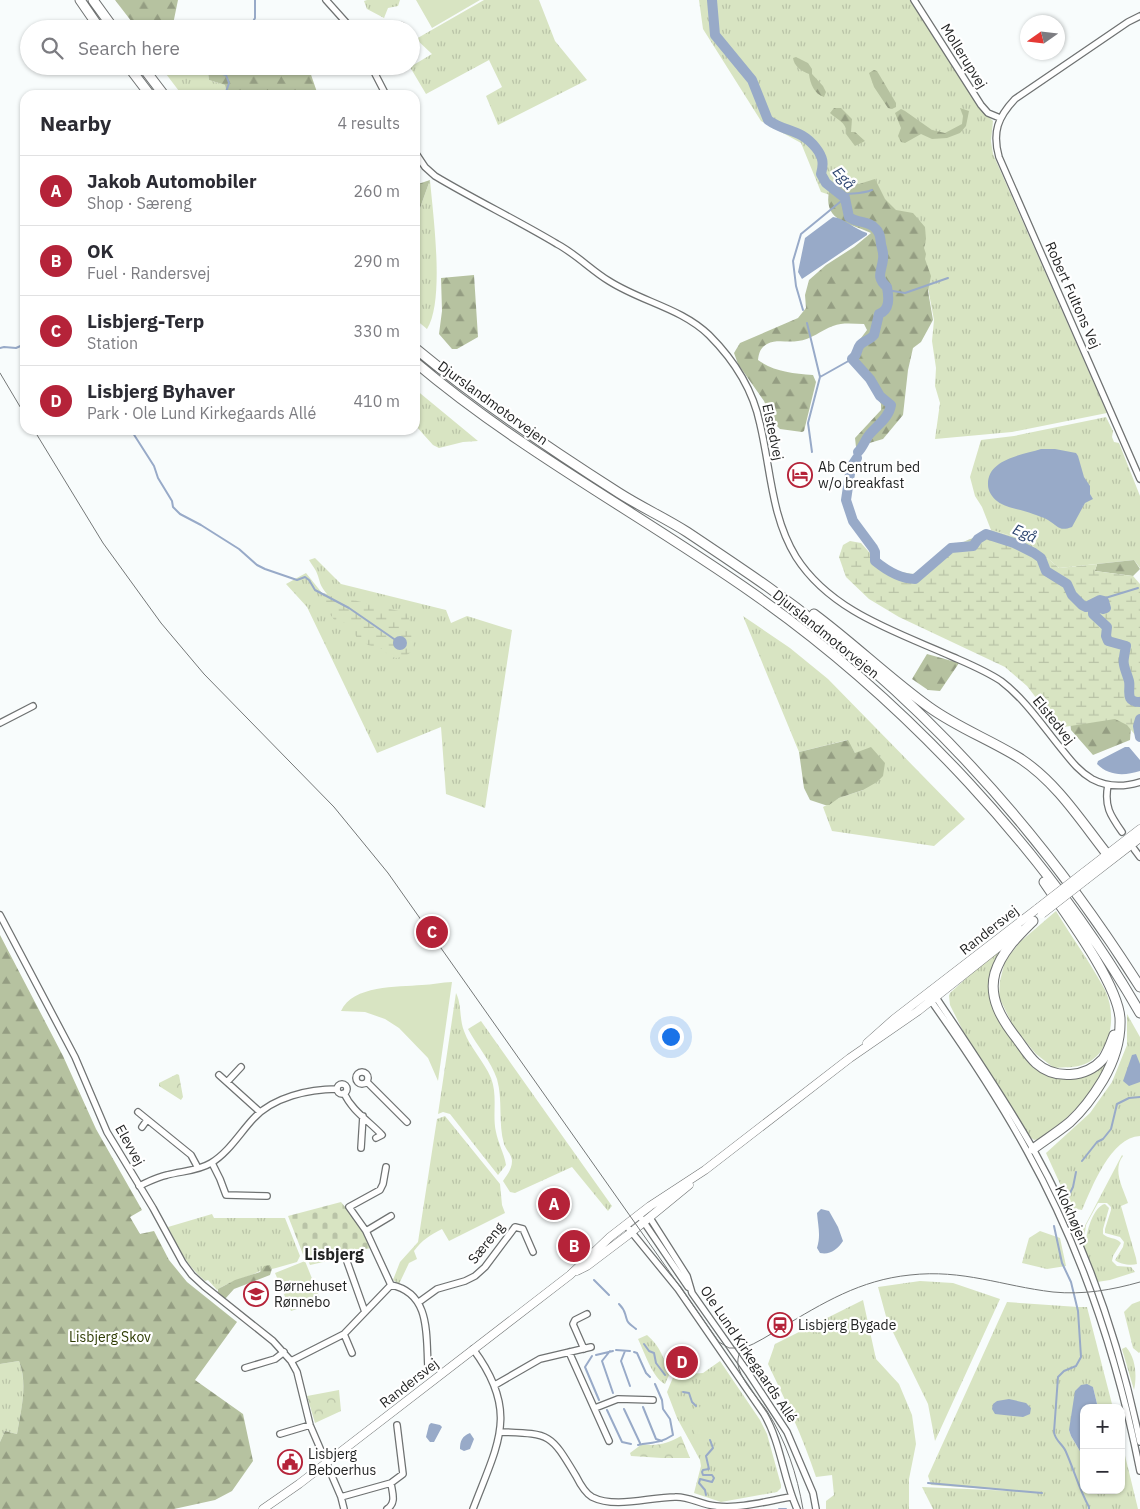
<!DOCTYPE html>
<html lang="en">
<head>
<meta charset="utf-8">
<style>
  body { margin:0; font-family:"IBM Plex Sans",sans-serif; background:#f7f7f7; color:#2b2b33 }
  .controls { position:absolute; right:15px; bottom:15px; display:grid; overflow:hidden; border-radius:10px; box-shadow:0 1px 4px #0004 }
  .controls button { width:45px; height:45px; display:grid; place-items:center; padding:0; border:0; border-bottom:1px solid #e1e1e2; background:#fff; color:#2b2b33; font:25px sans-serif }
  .compass { position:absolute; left:1020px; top:15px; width:45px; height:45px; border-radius:50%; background:#fff; box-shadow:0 1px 4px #0004; rotate:256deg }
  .you { position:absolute; left:670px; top:1036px; width:18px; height:18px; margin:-12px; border:4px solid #fff; border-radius:50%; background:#1a73e8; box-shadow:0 0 0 8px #1a73e833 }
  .badge { display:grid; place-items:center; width:32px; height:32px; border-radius:50%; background:#b52339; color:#fff; font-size:16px; font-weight:700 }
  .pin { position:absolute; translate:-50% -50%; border:2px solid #fff; box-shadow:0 1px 5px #0006 }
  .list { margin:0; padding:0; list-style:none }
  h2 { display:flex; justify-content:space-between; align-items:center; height:65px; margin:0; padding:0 20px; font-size:21px }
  h2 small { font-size:16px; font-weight:400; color:#7c7c81 }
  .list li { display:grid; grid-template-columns:32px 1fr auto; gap:15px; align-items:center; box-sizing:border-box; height:70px; padding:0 20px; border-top:1px solid #e1e1e2 }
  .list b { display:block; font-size:19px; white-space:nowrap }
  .list p { margin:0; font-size:16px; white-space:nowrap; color:#7c7c81 }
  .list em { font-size:16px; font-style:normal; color:#7c7c81 }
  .icon { flex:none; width:28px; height:28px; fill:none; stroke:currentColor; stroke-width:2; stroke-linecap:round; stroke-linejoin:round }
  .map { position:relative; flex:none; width:1140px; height:1509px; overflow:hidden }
  .search { position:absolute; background:#fff; box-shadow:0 1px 4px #0004; left:20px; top:20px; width:400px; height:55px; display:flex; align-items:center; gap:12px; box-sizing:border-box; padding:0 18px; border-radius:28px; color:#7c7c81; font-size:19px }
  .panel { position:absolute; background:#fff; box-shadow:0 1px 4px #0004; left:20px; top:90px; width:400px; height:345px; border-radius:15px }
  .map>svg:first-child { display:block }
  .grass { fill:url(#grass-tufts) }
  .forest { fill:url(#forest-firs) }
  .wetland { fill:url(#wetland-marsh) }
  .cemetery { fill:url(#cemetery-stones) }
  .park { fill:url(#park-crowns) }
  .garden { fill:#d8e4c2 }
  .water { fill:#98aac8 }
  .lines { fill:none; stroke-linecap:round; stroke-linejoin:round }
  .stream { stroke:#98aac8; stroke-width:2 }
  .river { stroke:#98aac8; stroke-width:10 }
  .minor-casing { stroke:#6f7272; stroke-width:8 }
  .major-casing { stroke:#6f7272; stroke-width:9 }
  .highway-casing { stroke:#6f7272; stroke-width:11 }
  .minor { stroke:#fff; stroke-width:5.5 }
  .major { stroke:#fff; stroke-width:8 }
  .highway { stroke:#fff; stroke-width:9 }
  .tram { stroke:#747777; stroke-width:1 }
  .major-bridge-casing { stroke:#6f7272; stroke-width:9; stroke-linecap:butt }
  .major-bridge { stroke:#fff; stroke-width:8 }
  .labels { text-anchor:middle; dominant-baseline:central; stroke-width:4.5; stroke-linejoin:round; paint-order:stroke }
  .street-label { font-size:14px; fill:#232424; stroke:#fff }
  .poi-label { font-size:14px; fill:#232424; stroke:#fff; text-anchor:start }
  .park-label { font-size:14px; fill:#2e3c03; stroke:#fff }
  .water-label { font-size:15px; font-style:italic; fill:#2e4671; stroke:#fff }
  .quarter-label { font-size:16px; font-weight:bold; fill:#232424; stroke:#fff }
</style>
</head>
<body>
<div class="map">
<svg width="1140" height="1509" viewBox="0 0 1140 1509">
  <defs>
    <pattern id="grass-tufts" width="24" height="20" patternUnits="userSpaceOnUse" patternTransform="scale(1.25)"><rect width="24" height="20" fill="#d8e4c2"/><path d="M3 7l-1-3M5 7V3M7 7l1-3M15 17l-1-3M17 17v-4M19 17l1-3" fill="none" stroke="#b9c3a7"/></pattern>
    <pattern id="forest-firs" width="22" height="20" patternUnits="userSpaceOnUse" patternTransform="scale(1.25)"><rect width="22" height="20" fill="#b6c2a0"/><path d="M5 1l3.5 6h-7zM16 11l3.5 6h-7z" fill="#949d82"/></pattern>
    <pattern id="wetland-marsh" width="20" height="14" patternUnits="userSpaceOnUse" patternTransform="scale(1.25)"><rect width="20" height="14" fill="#d8e4c2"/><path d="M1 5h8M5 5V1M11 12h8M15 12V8" fill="none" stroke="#b9c3a7"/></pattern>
    <pattern id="cemetery-stones" width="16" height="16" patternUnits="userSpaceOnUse" patternTransform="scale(1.25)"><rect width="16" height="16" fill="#d8e4c2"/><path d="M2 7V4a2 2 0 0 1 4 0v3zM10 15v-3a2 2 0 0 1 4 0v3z" fill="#b9c3a7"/></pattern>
    <pattern id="park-crowns" width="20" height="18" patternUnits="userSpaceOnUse" patternTransform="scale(1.25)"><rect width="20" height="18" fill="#d8e4c2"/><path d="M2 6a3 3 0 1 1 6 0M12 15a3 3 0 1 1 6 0" fill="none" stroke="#b9c3a7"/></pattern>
  </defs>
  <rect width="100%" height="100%" fill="#f8fcfc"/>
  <path class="grass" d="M367,0H400L398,6L388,8L384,18L367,9L364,1Z
    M484,0H539L555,41L587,80L498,125L486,96L502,87L489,60L426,94L410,67L432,54L416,39Z
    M699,0H912L984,112L993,121L991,141L993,154L1107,413L1012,432L935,439L940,403L935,386L936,368L932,341L934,320L916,224L821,192L801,143L761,121L703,29Z
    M160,66H207L209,80L225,85L227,95H182Z
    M430,180C433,215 445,301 427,329L415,319V222Z
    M415,389L478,441L463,442L439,448L433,445L415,425Z
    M1106,417L1113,431L1112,437L1114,442L1119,443L1140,496V568L1134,560L1059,568L1026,540L991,530L982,507L975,496L970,477L981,440L1014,436Z
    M315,558L341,584L446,610L451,623L467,616L512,630L485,808L446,794L441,727L377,753L307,607L286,584L306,573L322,593L327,594C318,583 321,582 316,571C314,567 311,564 309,560Z
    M743,616L790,648L828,679L965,819L934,846L832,831L823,807L839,798L863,790L855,753L847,740L799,752Z
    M1056,911C1071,936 1092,965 1105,990C1117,1015 1112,1052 1085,1064C1076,1068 1064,1067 1054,1068L1036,1054L1014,1028L999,997L1000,981L1005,961L1020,942Z
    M1005,943L990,986L1030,1061L1066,1077L1111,1053C1107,1061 1104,1070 1100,1079C1092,1093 1050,1140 1034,1140L1030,1137L963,1031L950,1005L949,996L950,993Z
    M456,993C462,1005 459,1018 464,1031C470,1048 484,1061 491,1078C498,1096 492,1114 496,1132C498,1143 504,1153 506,1165L498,1175L450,1114L443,1112L438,1114Z
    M1127,1014L1140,1037V1136C1111,1137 1092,1187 1082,1210L1071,1208L1046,1153L1090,1113L1112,1082L1127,1045Z
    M481,1021L612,1206L608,1211L572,1167L515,1193L510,1192L503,1181C507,1175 512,1169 512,1161C512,1155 506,1150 504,1144C498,1123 503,1100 497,1079C491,1061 477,1046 468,1029Z
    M445,1116L500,1184L502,1205L505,1213L449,1241L442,1229C430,1235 422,1240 414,1251L417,1259L409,1263L399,1284L393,1280L400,1262L418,1242L437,1119Z
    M1122,1155L1123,1156C1112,1170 1123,1188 1128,1203L1121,1206L1136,1258L1137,1264C1131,1266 1119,1264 1115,1260L1123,1247L1124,1242L1120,1237L1105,1233V1229L1111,1210V1207L1107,1203H1098L1086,1225L1084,1238L1081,1241L1079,1237Z
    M1105,1204L1109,1208L1103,1229V1234C1108,1239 1116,1237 1121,1243L1113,1256L1112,1261L1117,1266L1131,1267L1135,1272L1110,1280L1097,1282L1082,1244L1086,1240C1087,1230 1094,1206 1105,1204Z
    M212,1214L214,1218H285L300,1256L297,1262L276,1268L272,1269L270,1265C254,1277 234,1278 217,1290L208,1280L205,1281C187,1266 178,1247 168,1227Z
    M1040,1231L1060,1238L1066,1266L1047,1269L1022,1263L1029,1238Z
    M920,1281L953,1283L1000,1299L935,1441L928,1404L887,1320L878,1287Z
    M863,1300L876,1359L899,1384L912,1415L916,1444L909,1479V1509H826V1501L834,1495L832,1475L816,1477C803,1438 786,1401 768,1364L775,1344Z
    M1140,1301V1352L1139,1353L1133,1348L1124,1312L1132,1304Z
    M1007,1302L1078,1307H1087L1113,1408H1098L1093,1387L1069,1430L1071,1436L1084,1458V1490H1121V1439L1138,1509H933L922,1487L1033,1492L931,1485L928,1476Z
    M647,1335C660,1346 664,1358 669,1375L665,1384C653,1379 644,1351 638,1339Z
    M1126,1347C1136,1358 1137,1376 1134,1390L1122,1349Z
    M19,1361C28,1385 21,1410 17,1434L5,1431L0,1442V1364Z
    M720,1361L760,1420L767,1434L781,1485V1488L777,1492L721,1502L694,1493L701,1466L700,1460L677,1418L667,1392L674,1375L703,1373Z"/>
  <path class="forest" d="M115,0H178L172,29L135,26Z
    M796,57L808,63L812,69V74L823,86L826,92L824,97C814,94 810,83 809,74C801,71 794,66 793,58Z
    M207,66H308L318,95H315L316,92L304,95H227L225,85L209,80Z
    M874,70L877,71L896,103V107L892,109L888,108L874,87L869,73Z
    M834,108H841L852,119L851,132H855L865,141L855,146L846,134C848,123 837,120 830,113Z
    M960,108L969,111L966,126L960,133L947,138L932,139L921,134L905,143L901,142L898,136L901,128L895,113L901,109L905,111L932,130L945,133L962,124L963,116Z
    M875,179L885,199L896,210L913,213L925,227L926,239L924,248L926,254L925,259L931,276L928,291L933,320L921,342L913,348L908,370L903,415L883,439L856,447L855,438L881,410V404L860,368L854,355L858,342L867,330L864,324C854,324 843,322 833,326C821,330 811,340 798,341C787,343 777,339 767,344C760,348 759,353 758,360C775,372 792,373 813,375L816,382L804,431L802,432L780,429L773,422L764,401L738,364L734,353L740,343L798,318L806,308L805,295L809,280L826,265L854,247L871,233C851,223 823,222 829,192L849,182L859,184Z
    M430,180L415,222V185Z
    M474,275L478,337L457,349H452L439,334L442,311L441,278Z
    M1134,560L1140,569L1133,576L1095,571L1097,564Z
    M927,654L959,663L940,691L928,690L912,679Z
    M1120,718L1131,727L1130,740L1093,755L1071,730L1070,721Z
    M848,740L855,753L871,747L885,763L883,776L877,782L863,790L839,798L829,805H825L810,800L804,788L799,752Z
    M0,935L63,1056L96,1129L142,1210L130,1217L140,1234L154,1231L169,1260L187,1282L237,1322L195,1380L243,1414L253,1461L232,1491L215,1500L174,1509H0V1442L5,1431L17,1434C21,1410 28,1384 19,1361L0,1364Z
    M270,1265L272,1269L270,1275L234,1289L225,1299L218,1292V1289L235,1280L260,1272L264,1266Z"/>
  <path class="wetland" d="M991,530L1026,540L1059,568L1097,564L1095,571L1133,576L1140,584V741L1127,725L1115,719L1064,727L1057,725L1027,686L1005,667L899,617L869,599L846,577L839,557L843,545L850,541L861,543L869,552L896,571L913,574L927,565L940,552Z
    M328,594L407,613C414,633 424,658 392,658L382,649L368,645L357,638L349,623L335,621L327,610L325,599Z"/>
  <path class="cemetery" d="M341,1202L361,1226L372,1248L359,1250V1254L310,1265L306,1256L304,1257L288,1216Z"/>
  <path class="park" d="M177,1074L179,1075L183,1097L181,1100L159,1086V1083Z
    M339,1390L341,1411L315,1423L307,1396Z
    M681,1436L690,1458H662L631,1456L630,1453L642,1444C658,1447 668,1443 681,1436Z"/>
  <path class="garden" d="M416,0H480L432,28Z
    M452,982L438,1081L428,1058L399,1028L385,1019L365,1012L341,1011C353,985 397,987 422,985C432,985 442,982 452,982Z
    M305,1261L321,1301L291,1311L275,1273Z
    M699,1406L711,1431L697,1438L685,1413Z"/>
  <path class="water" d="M833,217C846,219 854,229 867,233V235L802,279L798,272L805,238Z
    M1041,449H1055L1076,453L1078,456L1084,477L1090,486V494L1093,499L1085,503L1072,527C1059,532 1058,526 1048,520C1043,517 1038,516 1033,514C1022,509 1007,509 997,501C992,497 988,491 988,485C987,459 1022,455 1041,449Z
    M393 643a7 7 0 1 1 14 0a7 7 0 1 1-14 0Z
    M1125,747H1129L1140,760V771C1124,776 1109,776 1097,764L1098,761Z
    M1136,1054L1140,1064V1082L1129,1086L1123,1081L1132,1055Z
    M821,1209L829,1211L838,1227L843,1241C837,1250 830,1255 820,1253L817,1248C821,1235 818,1226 817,1213Z
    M1087,1384L1093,1387L1098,1408H1084V1458L1071,1436L1069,1430L1075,1391L1081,1385Z
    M1009,1399L1026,1403L1031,1408L1030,1414L1023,1417L995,1414L992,1409L993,1404L997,1401Z
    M431,1423L440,1425L442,1427L434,1442H430L426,1437L429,1425Z
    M470,1433L474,1439L470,1449L464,1451L460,1449C460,1441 462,1436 470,1433Z"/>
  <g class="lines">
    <path class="stream" d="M249,29L255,18V0
      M213,66L219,73L226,75L229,83L225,95
      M842,195C852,193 862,194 872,190
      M887,290L905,293L948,278
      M803,310L796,286L793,261L801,234L840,202
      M807,323L820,377L808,423L812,452
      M0,348L4,347L16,348L25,344
      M820,377L852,359
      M131,430L154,466L158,478L172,501L173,507L180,514L201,525L239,549L257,565L265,569L297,580L305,577L309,580L315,590L349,608L394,639
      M1102,599L1138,588
      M1082,1161L1097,1142L1103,1139L1111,1129L1117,1104L1129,1098L1140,1097
      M1068,1197L1073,1187L1076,1172
      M1054,1226L1062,1263L1071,1282L1078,1311L1081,1357L1076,1366L1064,1371L1058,1377L1054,1432C1055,1441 1063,1444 1066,1452C1074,1470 1079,1489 1089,1507V1509
      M594,1280L609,1295
      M619,1304C626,1311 624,1312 627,1320C628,1324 633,1326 636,1329
      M644,1344L649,1351L654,1353L656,1363L665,1375
      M616,1350L630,1351
      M610,1351L602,1361L613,1393
      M625,1351L621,1361L630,1386
      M634,1352L637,1353L646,1373L650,1377
      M596,1355L613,1351
      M592,1356L585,1367L599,1400
      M683,1392L689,1393L692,1402L696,1406
      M643,1407L656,1439L662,1441
      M624,1409L640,1443
      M607,1410L622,1442L631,1444
      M638,1445C652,1442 659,1444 673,1435L670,1419L663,1409L662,1400L655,1384
      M928,1483L1042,1493
      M706,1495L705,1490L699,1483L700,1479L712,1482L714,1478L712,1475H703L702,1472L703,1470L709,1469L706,1456L713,1448L710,1440
      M779,1509H786"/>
    <path class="river" d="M712,0L715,35L752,80L768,120C786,133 800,128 816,148C823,157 824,163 821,174L826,183L845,198L849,217C858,224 869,220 876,229C881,234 880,238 881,244C882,249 884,253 883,259C882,271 875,277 887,287C889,298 890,310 879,314L874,335C870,340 863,341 860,345C856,350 858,355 852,359L870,379L880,396L891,405C889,418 877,425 869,435C865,440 863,447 858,452
      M857,458L851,467L846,500L853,521L873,548L875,552V561C886,570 900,579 915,579L951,548L973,546L978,539L986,534L1014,543L1034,553L1041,558L1046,571L1067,584L1072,595L1082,605L1086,607L1100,600L1104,601L1106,608L1103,609L1096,607L1093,609V614L1107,627L1106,636L1108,641L1126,646C1122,666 1123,662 1129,681C1131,690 1124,702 1140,702
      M1140,719L1138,726L1140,737"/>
    <defs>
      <path id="minor" d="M326,0L352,29
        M914,0L981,105L988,113L1000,118
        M1140,16L1128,22L1015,99C998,117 992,132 999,157L1140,479
        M400,29L402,26
        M371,66L386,95
        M415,152L425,167L435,176C475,200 517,220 557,244C576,254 591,270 609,281C642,302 681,308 709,335C734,360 753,390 760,424C771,470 771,516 796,557C831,612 897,632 953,657C969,664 986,671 1001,681C1026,700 1044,728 1064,752C1072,762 1080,772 1092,779C1107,787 1124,787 1140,782
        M0,723L33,706
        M1108,785C1104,806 1110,815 1122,832
        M1134,849L1140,857
        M0,915L75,1057L107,1132L153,1208L183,1263L192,1275L204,1286L273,1341L291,1361L297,1372L310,1425L341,1497L344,1509
        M931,990C966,1042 1001,1093 1032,1147C1083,1238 1119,1340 1140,1442
        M929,998C964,1047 998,1098 1027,1151C1082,1250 1118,1359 1140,1471
        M356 1078a6 6 0 1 1 12 0a6 6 0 1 1-12 0Z
        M219,1075L260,1112
        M227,1082L241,1067
        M367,1082L407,1122
        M337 1089a5 5 0 1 1 10 0a5 5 0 1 1-10 0Z
        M344,1093C352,1111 369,1121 382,1135L376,1138
        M138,1112L191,1155L198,1168
        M142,1127L147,1120
        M361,1148L363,1116
        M212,1163L220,1179L226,1195L267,1196
        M386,1167L383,1184L380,1190L349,1207L366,1231L391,1285
        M139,1186C148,1182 157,1177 167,1175C182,1171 198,1171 211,1163C228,1153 240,1133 253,1119C273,1097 309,1089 337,1089
        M639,1215L688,1287
        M650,1218L687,1276L692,1293L749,1374L787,1432L813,1493L816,1509
        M629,1229L678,1289L764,1414C781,1443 783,1478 797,1509
        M366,1231L391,1216
        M345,1256L365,1312
        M391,1285C431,1293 426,1335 428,1367
        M419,1302L437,1289L465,1281L475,1276L485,1267L515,1227L523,1229L533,1252
        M344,1334L352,1353
        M473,1349C520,1412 498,1443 473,1509
        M584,1349L573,1324L575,1320L587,1314
        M569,1352L609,1441
        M291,1361L344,1334L391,1285
        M245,1368L275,1359L284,1352
        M495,1385L540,1359L591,1347
        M595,1408L618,1399L653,1400
        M501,1432C551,1434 550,1433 576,1476C580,1484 585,1493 592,1497C616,1509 649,1497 675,1497C689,1496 701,1505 716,1506C740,1509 767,1501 791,1497
        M280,1434L310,1425
        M341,1497L391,1483L403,1474L397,1425
        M387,1509C397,1503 392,1492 391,1483"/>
      <path id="major" d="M1083,873L1140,829
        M1087,879L1140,838
        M867,1043L894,1019L1038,908
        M577,1271L587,1266L628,1235L689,1185
        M263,1509L299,1484L570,1275L610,1237L650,1206L705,1170L850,1058L918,1011L1020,930"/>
      <path id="highway" d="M80,0L100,29
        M93,0L114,29
        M128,66L150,95
        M142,66L164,95
        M415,348C479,401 548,448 619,493C641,507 665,518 687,532C714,550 741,568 768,587C918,694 1042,832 1140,987
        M415,362C520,451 642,515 754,594C905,700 1048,853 1140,1013
        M814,614C853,643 889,678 929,707C958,728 991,740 1021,759C1057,783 1081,821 1107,854
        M1033,921C1018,936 1002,951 995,973C988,998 1002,1020 1017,1039C1023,1047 1029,1057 1036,1063C1055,1080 1086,1078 1103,1059C1108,1052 1111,1043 1114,1035
        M1033,1149C1045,1140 1058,1132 1070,1122C1083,1110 1094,1095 1103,1080C1114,1061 1121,1040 1120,1018C1117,982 1065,913 1044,882"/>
    </defs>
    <use href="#minor" class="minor-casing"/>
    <use href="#major" class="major-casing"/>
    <use href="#highway" class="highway-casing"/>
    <use href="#minor" class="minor"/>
    <use href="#major" class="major"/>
    <use href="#highway" class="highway"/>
    <path class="tram" d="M0,373L25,415
      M34,430L103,543L161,623L204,674L334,807L388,873L719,1342L729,1348H744C757,1343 769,1335 781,1328C823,1303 860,1280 910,1275C963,1269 1002,1286 1053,1292C1083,1295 1112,1290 1140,1282
      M745,1344C739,1351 736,1360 739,1369C744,1384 758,1398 767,1411C786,1441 797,1474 803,1509"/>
    <defs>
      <path id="major-bridge" d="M1038,908L1083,873
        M1042,914L1087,879"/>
    </defs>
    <use href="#major-bridge" class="major-bridge-casing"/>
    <use href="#major-bridge" class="major-bridge"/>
  </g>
  <defs>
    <symbol id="hotel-ring" viewBox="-11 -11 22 22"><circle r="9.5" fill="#fff" stroke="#b52339" stroke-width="1.5"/><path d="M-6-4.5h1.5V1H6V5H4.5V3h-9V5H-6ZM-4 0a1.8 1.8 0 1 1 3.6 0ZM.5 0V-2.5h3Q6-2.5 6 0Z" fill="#b52339"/></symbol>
    <symbol id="school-ring" viewBox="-11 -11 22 22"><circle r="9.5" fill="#fff" stroke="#b52339" stroke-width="1.5"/><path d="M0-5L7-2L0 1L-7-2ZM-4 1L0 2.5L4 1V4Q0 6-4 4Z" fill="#b52339"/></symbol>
    <symbol id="station-ring" viewBox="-11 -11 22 22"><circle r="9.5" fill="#fff" stroke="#b52339" stroke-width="1.5"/><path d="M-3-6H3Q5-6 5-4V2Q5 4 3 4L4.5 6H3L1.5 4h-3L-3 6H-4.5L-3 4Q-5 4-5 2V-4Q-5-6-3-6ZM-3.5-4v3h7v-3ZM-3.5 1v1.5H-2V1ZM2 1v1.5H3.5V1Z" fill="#b52339"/></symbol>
    <symbol id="civic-ring" viewBox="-11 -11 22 22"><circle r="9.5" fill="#fff" stroke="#b52339" stroke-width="1.5"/><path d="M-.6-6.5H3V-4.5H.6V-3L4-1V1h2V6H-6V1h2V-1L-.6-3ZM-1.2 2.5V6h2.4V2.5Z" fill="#b52339"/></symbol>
  </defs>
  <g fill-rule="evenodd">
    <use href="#hotel-ring" x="786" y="461" width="28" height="28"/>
    <use href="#school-ring" x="242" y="1280" width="28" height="28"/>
    <use href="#station-ring" x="766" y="1311" width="28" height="28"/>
    <use href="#civic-ring" x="276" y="1448" width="28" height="28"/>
  </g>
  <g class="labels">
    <g class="street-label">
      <text transform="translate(964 56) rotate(58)">Mollerupvej</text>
      <text transform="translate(1073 295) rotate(66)">Robert Fultons Vej</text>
      <text transform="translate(493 403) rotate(36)">Djurslandmotorvejen</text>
      <text transform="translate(773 432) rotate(78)">Elstedvej</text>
      <text transform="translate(826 634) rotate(39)">Djurslandmotorvejen</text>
      <text transform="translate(1054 720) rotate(51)">Elstedvej</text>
      <text transform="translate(989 930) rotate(-38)">Randersvej</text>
      <text transform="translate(130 1145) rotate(61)">Elevvej</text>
      <text transform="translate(1072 1215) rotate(66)">Klokhøjen</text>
      <text transform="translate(486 1243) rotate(-51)">Særeng</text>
      <text transform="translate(749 1354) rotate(56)">Ole Lund Kirkegaards Allé</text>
      <text transform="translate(409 1383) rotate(-38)">Randersvej</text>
    </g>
    <g class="poi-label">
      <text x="818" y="467">Ab Centrum bed<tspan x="818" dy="16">w/o breakfast</tspan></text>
      <text x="274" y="1286">Børnehuset<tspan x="274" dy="16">Rønnebo</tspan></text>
      <text x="798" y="1325">Lisbjerg Bygade</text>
      <text x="308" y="1454">Lisbjerg<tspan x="308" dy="16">Beboerhus</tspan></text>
    </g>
    <g class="park-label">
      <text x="110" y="1337">Lisbjerg Skov</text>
    </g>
    <g class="water-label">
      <text transform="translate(844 178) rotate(49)">Egå</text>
      <text transform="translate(1025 533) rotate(24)">Egå</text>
    </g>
    <g class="quarter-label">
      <text x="334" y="1254">Lisbjerg</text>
    </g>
  </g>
</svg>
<div class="controls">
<button>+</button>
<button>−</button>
</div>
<svg class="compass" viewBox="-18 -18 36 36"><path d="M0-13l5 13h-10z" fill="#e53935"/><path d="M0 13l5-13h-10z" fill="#7c7c81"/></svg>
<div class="you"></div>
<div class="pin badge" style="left:554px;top:1204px">A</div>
<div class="pin badge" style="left:574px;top:1246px">B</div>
<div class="pin badge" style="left:432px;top:932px">C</div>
<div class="pin badge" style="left:682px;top:1362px">D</div>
<div class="search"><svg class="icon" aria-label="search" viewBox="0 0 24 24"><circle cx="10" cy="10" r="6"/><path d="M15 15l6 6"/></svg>Search here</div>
<section class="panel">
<h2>Nearby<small>4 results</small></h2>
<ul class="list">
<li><span class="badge">A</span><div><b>Jakob Automobiler</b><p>Shop · Særeng</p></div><em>260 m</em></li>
<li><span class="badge">B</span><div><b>OK</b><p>Fuel · Randersvej</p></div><em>290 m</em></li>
<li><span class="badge">C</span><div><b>Lisbjerg-Terp</b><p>Station</p></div><em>330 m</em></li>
<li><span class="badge">D</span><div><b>Lisbjerg Byhaver</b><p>Park · Ole Lund Kirkegaards Allé</p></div><em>410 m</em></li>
</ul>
</section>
</div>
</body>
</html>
